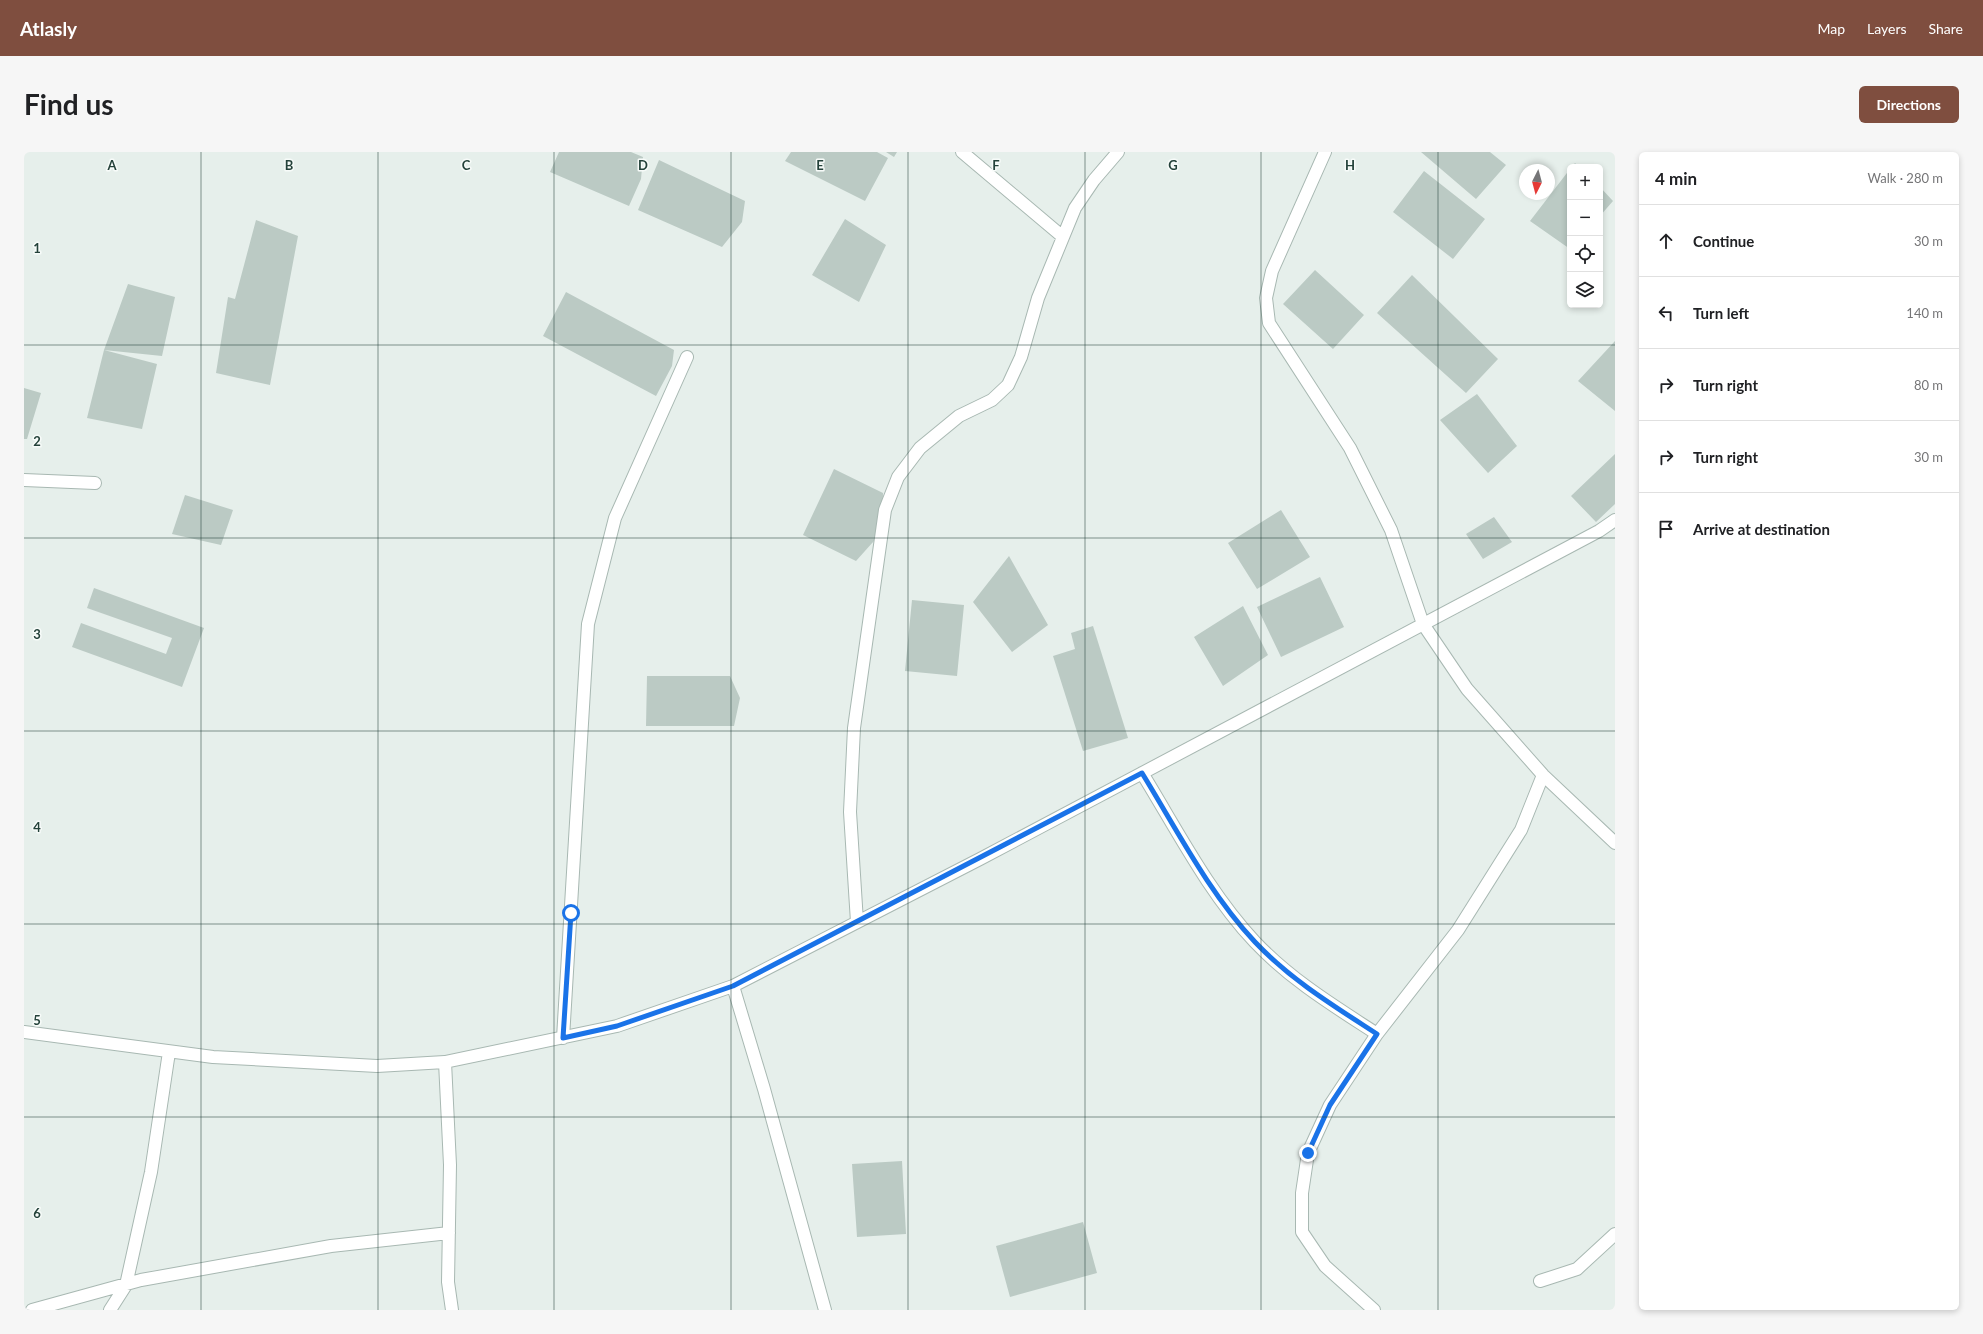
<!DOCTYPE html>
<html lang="en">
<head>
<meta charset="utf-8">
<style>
  body { margin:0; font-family:Lato,sans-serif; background:#f6f6f6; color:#202124 }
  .controls { position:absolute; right:12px; top:12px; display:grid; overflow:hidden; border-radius:6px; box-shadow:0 2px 6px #0003 }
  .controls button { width:36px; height:36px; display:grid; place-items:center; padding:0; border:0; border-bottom:1px solid #e0e0e0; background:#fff; color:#202124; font:20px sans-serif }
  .compass { position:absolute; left:1495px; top:12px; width:36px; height:36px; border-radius:50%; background:#fff; box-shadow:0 2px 6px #0003; rotate:186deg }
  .stop { position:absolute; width:12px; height:12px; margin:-9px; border:3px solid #1a73e8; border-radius:50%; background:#fff }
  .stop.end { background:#1a73e8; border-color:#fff; box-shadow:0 1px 4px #0008 }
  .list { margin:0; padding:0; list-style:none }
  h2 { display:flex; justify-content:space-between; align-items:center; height:52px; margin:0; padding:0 16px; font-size:17px }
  h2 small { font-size:13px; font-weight:400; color:#757577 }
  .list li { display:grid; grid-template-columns:26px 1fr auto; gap:12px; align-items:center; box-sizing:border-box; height:72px; padding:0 16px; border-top:1px solid #e0e0e0 }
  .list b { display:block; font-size:15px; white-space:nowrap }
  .list em { font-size:13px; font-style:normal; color:#757577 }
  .icon { flex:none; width:22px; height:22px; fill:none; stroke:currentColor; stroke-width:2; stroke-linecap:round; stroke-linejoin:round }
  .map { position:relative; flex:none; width:1591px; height:1158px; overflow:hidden; border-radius:6px }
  header { display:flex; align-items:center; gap:24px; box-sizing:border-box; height:56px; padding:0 20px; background:#7f4e3f; color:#fff }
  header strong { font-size:19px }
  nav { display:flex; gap:22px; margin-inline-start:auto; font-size:14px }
  .intro { display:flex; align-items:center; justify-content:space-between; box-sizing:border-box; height:96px; padding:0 24px }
  h1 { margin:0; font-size:28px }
  .button { padding:10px 18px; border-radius:6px; background:#7f4e3f; color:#fff; font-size:14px; font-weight:700 }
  main { display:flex; gap:24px; padding:0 24px }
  aside { flex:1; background:#fff; border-radius:6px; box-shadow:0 2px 6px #0003 }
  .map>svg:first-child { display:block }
  .building { fill:#bbcac4 }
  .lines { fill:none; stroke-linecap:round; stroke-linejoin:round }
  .minor-casing { stroke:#a8b8b2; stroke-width:14 }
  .minor { stroke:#fff; stroke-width:12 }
  .route { stroke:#1a73e8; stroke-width:5 }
  .grid { fill:none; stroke:#24423a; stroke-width:1; stroke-opacity:0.55 }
  .grid-label { font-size:13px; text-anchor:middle; font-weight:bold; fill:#24423a; stroke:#f7fbf9; stroke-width:3; stroke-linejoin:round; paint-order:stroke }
</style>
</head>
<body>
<header>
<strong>Atlasly</strong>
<nav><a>Map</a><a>Layers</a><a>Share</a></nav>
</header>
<div class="intro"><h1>Find us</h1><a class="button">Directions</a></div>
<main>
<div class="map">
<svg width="1591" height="1158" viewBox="0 0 1591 1158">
  <rect width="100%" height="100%" fill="#e6efeb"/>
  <path class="building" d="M535,0H607L619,5L617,27L605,54L526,20Z
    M767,0H853L864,6L841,49L761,9Z
    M862,0H873L870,5Z
    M1397,0H1466L1482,13L1452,47Z
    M635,8L721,49L718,70L698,95L614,58Z
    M1551,11L1555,15H1548Z
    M1546,17V97L1506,69Z
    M1400,19L1461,67L1429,107L1369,60Z
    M1576,35L1589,49L1576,64Z
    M821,67L862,93L835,150L788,123Z
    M232,68L274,84L246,233L192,221L204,145L211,147Z
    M1291,118L1340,163L1309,197L1259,152Z
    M1388,123L1474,207L1442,241L1353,161Z
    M104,132L151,145L138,204L80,198Z
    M542,140L650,198L648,214L632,244L519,184Z
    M1591,189V259L1554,229Z
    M80,198L133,212L118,277L63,266Z
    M0,236L17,241L3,287H0Z
    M1453,242L1493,294L1464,321L1416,268Z
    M1591,302V352L1572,370L1547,344Z
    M810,317L859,341L858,380L832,409L779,383Z
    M161,343L209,358L197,393L148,382Z
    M1257,358L1286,405L1233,437L1204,391Z
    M1470,365L1488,390L1459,407L1442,382Z
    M985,404L1024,473L988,500L949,450Z
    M1296,425L1320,475L1257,505L1233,455Z
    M70,436L180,476L158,535L48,495L57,471L142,502L148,486L63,456Z
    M888,448L940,453L933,524L881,519Z
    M1219,454L1244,503L1199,534L1170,485Z
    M1069,474L1104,586L1059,599L1029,504L1051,497L1047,481Z
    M623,524H706L716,546L710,574H622Z
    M878,1009L882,1082L833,1085L828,1012Z
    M1059,1070L1073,1121L986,1145L972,1094Z"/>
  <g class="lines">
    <defs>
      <path id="minor" d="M938,0L1039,85
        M1301,0L1248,119L1242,146L1245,171L1326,296L1367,378L1399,472L1443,537L1519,623L1591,691
        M0,328L71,331
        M1118,621C1153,678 1185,741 1231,790C1267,828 1310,854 1353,882
        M833,770L826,660L830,576L861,358L874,325L896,296L935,264L968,248L984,233L997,205L1014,146L1051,56L1070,28L1094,0
        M709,834L740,937L801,1158
        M0,880L189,905L353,914L421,910L593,874L709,834L956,707L1575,379L1591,368
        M539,886L564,472L591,366L663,205
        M421,910L426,1013L424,1130L428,1158
        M1516,1129L1553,1117L1591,1082
        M8,1158L117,1128L307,1094L425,1081
        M86,1158L102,1133L127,1020L145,900
        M1350,1158L1301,1114L1278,1080V1041L1284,1001L1306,953L1353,882L1434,778L1497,678L1519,623"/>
    </defs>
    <use href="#minor" class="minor-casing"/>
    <use href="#minor" class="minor"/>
  </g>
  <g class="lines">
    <path class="route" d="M547,761L539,886L593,874L709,834L1118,621C1153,678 1185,741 1231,790C1267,828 1310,854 1353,882L1306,953L1284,1001"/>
  </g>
  <path class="grid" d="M177,0V1158M354,0V1158M530,0V1158M707,0V1158M884,0V1158M1061,0V1158M1237,0V1158M1414,0V1158M0,193H1591M0,386H1591M0,579H1591M0,772H1591M0,965H1591"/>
  <g class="grid-label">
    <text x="88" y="18">A</text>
    <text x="265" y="18">B</text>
    <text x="442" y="18">C</text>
    <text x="619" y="18">D</text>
    <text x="796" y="18">E</text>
    <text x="972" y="18">F</text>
    <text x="1149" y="18">G</text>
    <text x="1326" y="18">H</text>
    <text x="13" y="101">1</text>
    <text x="13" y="294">2</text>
    <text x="13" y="487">3</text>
    <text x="13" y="680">4</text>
    <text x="13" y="873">5</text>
    <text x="13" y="1066">6</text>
  </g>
</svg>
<div class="controls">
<button>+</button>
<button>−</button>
<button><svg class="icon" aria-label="locate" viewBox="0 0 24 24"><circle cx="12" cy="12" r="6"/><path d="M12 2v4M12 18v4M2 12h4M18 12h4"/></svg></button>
<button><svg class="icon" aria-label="layers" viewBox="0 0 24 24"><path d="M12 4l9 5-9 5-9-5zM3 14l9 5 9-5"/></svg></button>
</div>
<svg class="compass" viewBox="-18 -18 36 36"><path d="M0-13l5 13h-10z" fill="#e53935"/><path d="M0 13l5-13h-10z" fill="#757577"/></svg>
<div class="stop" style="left:547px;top:761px"></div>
<div class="stop end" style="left:1284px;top:1001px"></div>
</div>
<aside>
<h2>4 min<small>Walk · 280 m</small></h2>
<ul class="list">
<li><svg class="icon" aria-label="ahead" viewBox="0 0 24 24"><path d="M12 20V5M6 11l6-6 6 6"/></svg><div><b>Continue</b></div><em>30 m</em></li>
<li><svg class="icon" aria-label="left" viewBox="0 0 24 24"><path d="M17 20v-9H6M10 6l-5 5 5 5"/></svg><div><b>Turn left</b></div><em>140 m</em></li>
<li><svg class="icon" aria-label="right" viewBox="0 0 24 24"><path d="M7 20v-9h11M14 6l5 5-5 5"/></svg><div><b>Turn right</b></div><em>80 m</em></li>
<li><svg class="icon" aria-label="right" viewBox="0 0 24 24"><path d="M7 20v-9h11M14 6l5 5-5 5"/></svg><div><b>Turn right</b></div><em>30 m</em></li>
<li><svg class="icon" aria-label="arrive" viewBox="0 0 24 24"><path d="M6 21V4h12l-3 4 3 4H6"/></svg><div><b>Arrive at destination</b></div></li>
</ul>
</aside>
</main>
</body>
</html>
